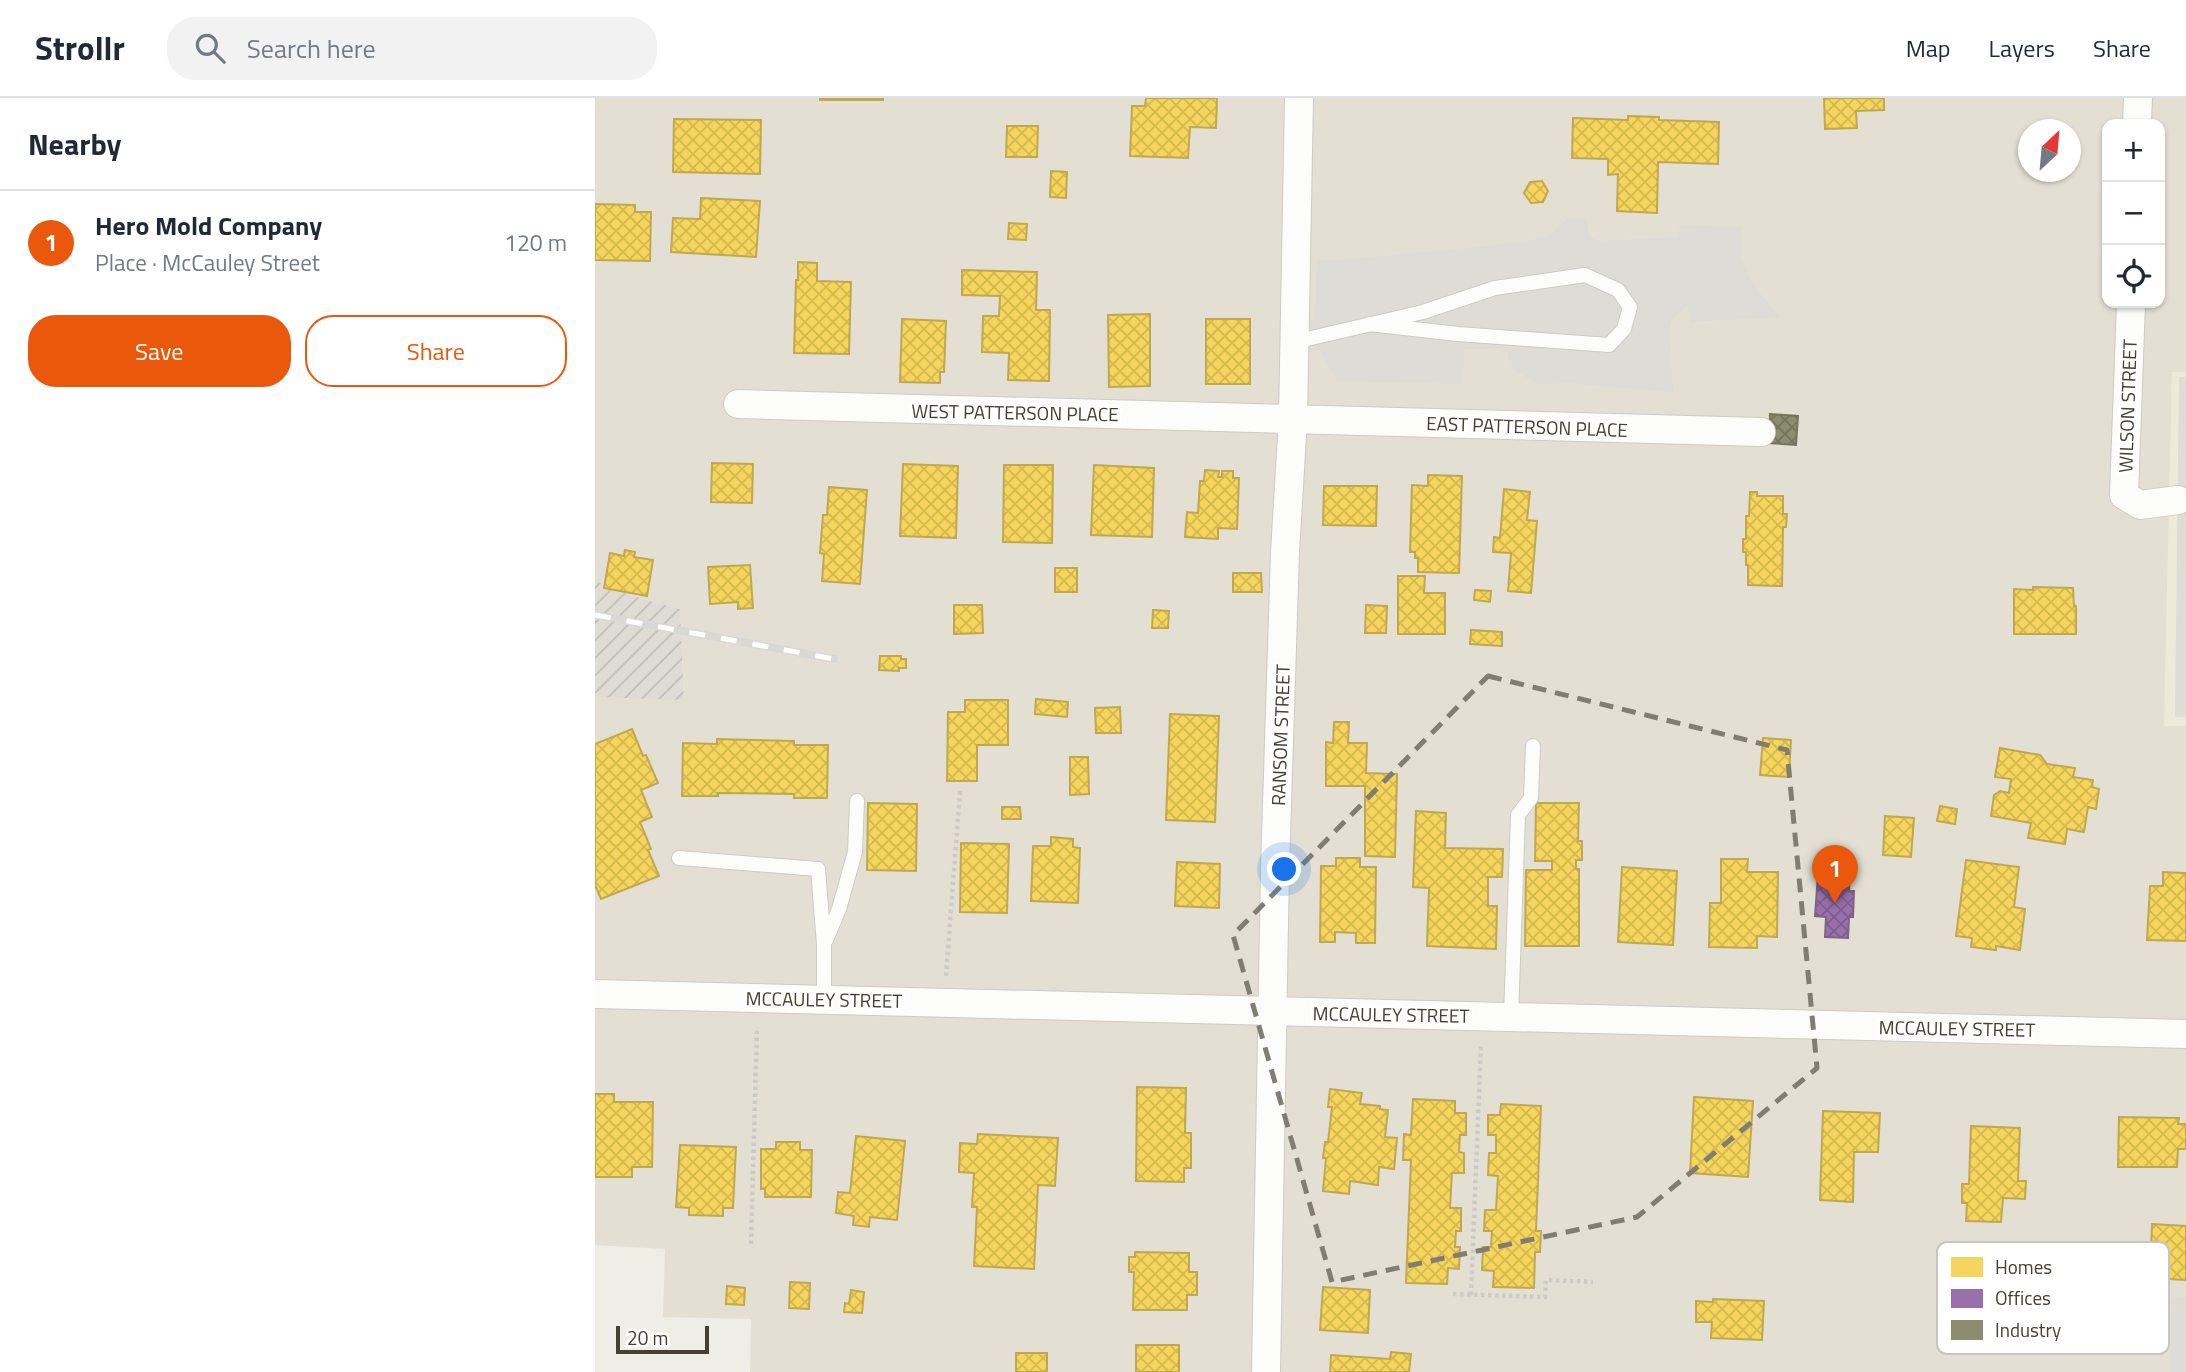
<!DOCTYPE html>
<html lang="en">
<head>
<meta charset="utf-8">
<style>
  body { margin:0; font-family:"Titillium Web",sans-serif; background:#f2f2f3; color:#1f2937 }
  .controls { position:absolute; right:21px; top:21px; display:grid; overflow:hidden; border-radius:14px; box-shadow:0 2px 5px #0004 }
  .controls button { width:63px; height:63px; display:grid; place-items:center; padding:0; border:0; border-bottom:2px solid #e0e1e3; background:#fff; color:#1f2937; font:35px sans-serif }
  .compass { position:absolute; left:1423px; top:21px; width:63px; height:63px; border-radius:50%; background:#fff; box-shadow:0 2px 5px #0004; rotate:26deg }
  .scale { position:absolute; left:21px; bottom:18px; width:93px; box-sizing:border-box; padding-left:7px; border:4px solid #444033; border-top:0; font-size:19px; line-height:24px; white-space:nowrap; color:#444033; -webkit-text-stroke:5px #fff; paint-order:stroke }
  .you { position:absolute; left:690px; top:772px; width:24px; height:24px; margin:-18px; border:5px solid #fff; border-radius:50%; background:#1a73e8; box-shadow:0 0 0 10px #1a73e833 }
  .badge { display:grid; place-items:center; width:46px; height:46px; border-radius:50%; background:#ea580c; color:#fff; font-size:23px; font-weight:700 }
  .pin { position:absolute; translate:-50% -58px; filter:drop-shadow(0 2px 4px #0008) }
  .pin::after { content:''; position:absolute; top:37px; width:24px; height:21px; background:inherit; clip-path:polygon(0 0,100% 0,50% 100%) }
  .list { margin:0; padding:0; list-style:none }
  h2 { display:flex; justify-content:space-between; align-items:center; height:91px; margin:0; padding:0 28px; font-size:30px }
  h2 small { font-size:23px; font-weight:400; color:#747a83 }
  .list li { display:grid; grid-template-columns:46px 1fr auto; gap:21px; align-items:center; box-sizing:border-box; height:105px; padding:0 28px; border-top:2px solid #e0e1e3 }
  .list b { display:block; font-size:26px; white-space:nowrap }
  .list p { margin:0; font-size:23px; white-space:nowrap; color:#747a83 }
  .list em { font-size:23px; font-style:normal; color:#747a83 }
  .actions { display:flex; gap:14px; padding:21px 28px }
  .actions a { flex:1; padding:16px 0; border:2px solid #ea580c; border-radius:28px; text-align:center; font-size:24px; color:#ea580c }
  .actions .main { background:#ea580c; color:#fff }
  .icon { flex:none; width:38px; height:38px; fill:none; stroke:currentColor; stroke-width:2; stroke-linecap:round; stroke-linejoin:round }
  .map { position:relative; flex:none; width:1591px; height:1274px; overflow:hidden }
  header { display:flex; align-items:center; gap:42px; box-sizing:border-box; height:98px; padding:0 35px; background:#fff; border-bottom:2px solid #e0e1e3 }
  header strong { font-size:33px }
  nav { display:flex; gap:38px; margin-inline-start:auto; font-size:24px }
  .search { width:490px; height:63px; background:#f2f2f3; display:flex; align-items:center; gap:18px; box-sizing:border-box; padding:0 24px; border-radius:28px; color:#747a83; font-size:26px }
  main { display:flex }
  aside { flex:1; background:#fff }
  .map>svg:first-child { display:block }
  .residential { fill:#e3e0d3; fill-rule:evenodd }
  .industrial { fill:url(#industrial-furrows) }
  .education { fill:#edead8 }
  .parking { fill:#dddcd6 }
  .homes { fill:url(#homes-cross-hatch); stroke:#c1a850; stroke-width:2 }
  .offices { fill:url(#offices-cross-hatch); stroke:#806287; stroke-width:2 }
  .industry { fill:url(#industry-cross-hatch); stroke:#76755c; stroke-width:2 }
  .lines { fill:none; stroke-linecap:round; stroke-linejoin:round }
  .lane-casing { stroke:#cccbc4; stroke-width:16 }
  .street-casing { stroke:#cccbc4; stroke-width:30 }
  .path { stroke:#cdcbc6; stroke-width:4.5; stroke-dasharray:3.5 3.5; stroke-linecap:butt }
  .lane { stroke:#fcfcfb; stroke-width:14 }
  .street { stroke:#fcfcfb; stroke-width:28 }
  .rail-casing { stroke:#d8d8d7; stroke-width:8 }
  .rail { stroke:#fff; stroke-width:5; stroke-dasharray:16; stroke-linecap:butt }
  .marked { fill:none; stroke:#807d72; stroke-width:5; stroke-dasharray:14 9; stroke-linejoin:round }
  .labels { text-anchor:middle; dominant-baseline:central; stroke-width:7; stroke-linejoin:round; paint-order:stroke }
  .street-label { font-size:19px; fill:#444033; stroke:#fff }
  .key { fill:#fff; stroke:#c7c6c2; stroke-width:2 }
  .key-label { font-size:19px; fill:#444033 }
</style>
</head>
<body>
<header>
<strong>Strollr</strong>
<div class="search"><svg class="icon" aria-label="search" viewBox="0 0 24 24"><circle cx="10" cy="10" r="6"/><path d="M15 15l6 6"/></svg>Search here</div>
<nav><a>Map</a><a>Layers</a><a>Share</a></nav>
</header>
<main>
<aside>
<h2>Nearby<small></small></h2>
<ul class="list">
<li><span class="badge">1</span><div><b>Hero Mold Company</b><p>Place · McCauley Street</p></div><em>120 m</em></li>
</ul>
<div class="actions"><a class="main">Save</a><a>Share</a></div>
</aside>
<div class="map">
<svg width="1591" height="1274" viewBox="0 0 1591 1274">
  <defs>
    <pattern id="industrial-furrows" width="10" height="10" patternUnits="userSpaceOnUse" patternTransform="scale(1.75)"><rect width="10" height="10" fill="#dedcd4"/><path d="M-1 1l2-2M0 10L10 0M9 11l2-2" fill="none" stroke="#c0beb6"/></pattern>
    <pattern id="homes-cross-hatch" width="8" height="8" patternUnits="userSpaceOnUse" patternTransform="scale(1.75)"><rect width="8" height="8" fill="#f6d55c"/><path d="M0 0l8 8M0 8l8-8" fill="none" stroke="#d4b850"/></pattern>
    <pattern id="offices-cross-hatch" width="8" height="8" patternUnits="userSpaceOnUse" patternTransform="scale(1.75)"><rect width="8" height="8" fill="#9970ab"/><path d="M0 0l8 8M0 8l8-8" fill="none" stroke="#7e5d8c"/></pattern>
    <pattern id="industry-cross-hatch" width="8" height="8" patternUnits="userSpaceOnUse" patternTransform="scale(1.75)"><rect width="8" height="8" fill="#8c8c6e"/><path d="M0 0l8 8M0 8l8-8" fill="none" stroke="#74745b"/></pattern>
  </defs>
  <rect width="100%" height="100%" fill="#eeede6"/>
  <path class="residential" d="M0,0H1591V1274H155L156,1221L68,1219L70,1151L0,1147V599L89,601L85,511L48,501L0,483ZM1512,26H1565V205H1512ZM1434,32H1476V74H1434Z"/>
  <path class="industrial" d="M0,483L48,501L85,511L89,602L0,599Z"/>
  <path class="education" d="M1577,274H1591V628H1569Z"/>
  <path class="parking" d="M973,120L991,122L995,138L1002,143L1083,139L1085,127L1147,129L1146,161L1158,187L1185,219L1095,224L1093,207L1077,222L1074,232L1078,294L973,285L942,286L915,269L913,254L902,251H869L868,286L742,283L725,252L708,254L710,222L720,221L722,162H745L902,147L952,139Z
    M1584,279H1591V619H1580Z
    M1577,1199L1591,1200V1274H1576Z"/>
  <path class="homes" d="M225,0H288V2H225Z
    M551,0H622L621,30L595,29L593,60L535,58L537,8H550Z
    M1229,0H1289V12L1261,13L1262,30L1230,31Z
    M1033,18L1064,19V22L1124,24L1123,66L1063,64L1062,115L1022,113L1023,76L1013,77V61L977,60L978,20L1033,22Z
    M79,21L166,22L165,76L78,74Z
    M412,28H443L442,59H411Z
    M456,73L472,74L471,100L455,99Z
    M947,83L953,93L948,104L936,105L929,95L935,84Z
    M106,100L165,103L161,159L76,154L78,120L105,121Z
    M0,106L40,107V114H56L55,163L0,162Z
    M414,125L432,126L431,142L413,141Z
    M203,164L222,165V183L256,184L254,256L199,255L201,182H203Z
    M367,172L442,174L441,212H455L454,283L413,282L414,255L387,254L388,218H404L405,198L367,197Z
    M555,216V288L514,289L513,217Z
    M307,221L351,223L349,274H345V285L305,284Z
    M611,221H655V286H611Z
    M117,365L158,366L157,405L116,404Z
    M308,366L363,368L361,440L305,438Z
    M409,367H458L457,445L408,444Z
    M499,367L559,370L557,439L496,437Z
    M610,372L624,373L623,379H627V373H638V380H644L642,431L623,430V441L590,439L592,414L603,415L605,383H609Z
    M833,377L867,378L864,475L823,474V460H820V454H815L817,387L833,388Z
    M729,388H782L781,428L728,427Z
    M234,389L272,392L265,486L227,483L229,456L225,455L228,417H232Z
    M909,391L935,394L932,422L942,423L936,495L913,493L916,455L898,454L899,439L905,440Z
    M1155,394H1162V398H1188V416H1192L1191,429H1188L1187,488L1153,487V467H1151V454H1148V441H1151V418H1154Z
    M30,452L40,454L39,459L58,462L52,498L9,490L15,455L29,458Z
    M155,467L158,510L143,511V504L115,506L113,469Z
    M460,470H482V494H460Z
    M638,475H666L667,494H638Z
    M803,478H830L829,495H850V536H803Z
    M1438,489L1478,490L1479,508H1481V536H1419V491L1438,492Z
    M880,492L896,493L895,504L879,502Z
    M359,507H387L388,535L359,536Z
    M771,507L792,508L791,535H770Z
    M558,512L574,513L573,530H557Z
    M876,532L907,534V548L875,546Z
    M285,558H306V561H311V570H304V573L284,572Z
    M441,601L473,604L472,619L440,616Z
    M370,602H413V647H382V683H352L353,614H370Z
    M525,609L526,635H501L500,610Z
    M575,616L624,618L620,724L571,722Z
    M739,624H754L753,645H772L771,675L802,676L800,759L770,758V688H731V644L738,645Z
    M37,631L48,658L51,657L63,685L46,692L57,719L45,724L56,751L53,752L64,778L6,801L0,787V646Z
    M1168,640L1196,642L1194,679L1165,677Z
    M122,641L199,643V647H233L232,700H199V696L123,695V698H87L88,645L122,646Z
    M1405,650L1445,657L1452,666L1480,670L1478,679L1498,682L1497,689L1504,691L1501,711L1493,709L1489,734L1472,731L1470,746L1433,740L1436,725L1396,718L1399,697L1405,693L1414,695L1416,681L1400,679Z
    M475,659H493L494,696L475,697Z
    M273,705L322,706L321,773L272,772Z
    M941,705H984L983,743H987V762H981V771H984V848H930L931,772H957V763H940Z
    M1345,708L1362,711L1360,726L1342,723Z
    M407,709H425L426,721H407Z
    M821,713L851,715L850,750L908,751L907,779H893V808H902L901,851L832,848L834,790L818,789Z
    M1290,718L1319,720L1316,759L1288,757Z
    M456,739L478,741V749L485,750L483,805L436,803L438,748H456Z
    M366,745L414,746L412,815L365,814Z
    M741,760H765V769H781L780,845H761V835L740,834V844H725L726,768H741Z
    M1126,761H1153L1152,774H1183L1182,839L1162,838V850L1114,849L1115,805H1126Z
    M1371,762L1424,769L1419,809L1430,811L1425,852L1401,848V852L1376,849L1377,840L1361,838Z
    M582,764L625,766L624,810L580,808Z
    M1027,769L1082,773L1078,847L1023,844Z
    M1568,774L1591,775V843L1552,842L1555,788H1568Z
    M542,989L591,990L590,1035H596V1070H589V1084L541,1083Z
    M735,991L767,995L765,1006L785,1008V1011L793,1012L790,1039L802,1040L799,1071L784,1069L783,1087L755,1083L754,1096L728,1093L731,1060H728L730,1044H733L737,1009H733Z
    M0,996H19V1004H58L57,1069H37V1079H0Z
    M1099,999L1158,1003L1153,1079L1095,1075Z
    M818,1001L860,1003V1015H871V1037H865L864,1054L869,1055V1075H857L855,1110H866V1133H861L860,1149H865L864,1171L853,1170L852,1186L811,1185L816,1062H808L809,1036L816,1037Z
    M906,1006L946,1008L941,1133H946L945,1154H940L939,1190L898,1189L899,1173L887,1172L888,1149H896L897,1133H889L890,1112H901L903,1078L893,1077L894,1055H901V1037H893V1017H905Z
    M1228,1013L1285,1015L1283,1054H1259L1258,1104L1225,1102Z
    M1524,1019L1584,1020L1583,1026H1591V1051H1583L1582,1069H1523Z
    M1376,1028L1425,1030L1423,1083H1431L1430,1101L1408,1100L1406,1124L1371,1123L1372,1105H1367V1086H1374Z
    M383,1036L463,1040L460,1088L443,1087L439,1171L379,1168L382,1109H377L379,1075L364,1074L365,1045L382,1046Z
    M261,1038L310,1043L302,1122L275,1119L274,1129L258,1127L259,1118L241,1115L243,1094L255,1095Z
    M181,1044H205V1052H217L216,1099H170V1090L166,1091V1051H181Z
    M85,1047L141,1049L138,1110H128V1118L94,1117V1110L81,1109Z
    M1557,1126L1591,1128V1182L1555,1180Z
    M540,1154L594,1155V1174H602V1197H592V1212H538L539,1174H534V1159H540Z
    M195,1184L215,1185L214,1211L194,1210Z
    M132,1188L150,1190L149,1207L131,1206Z
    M728,1189L775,1192L773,1235L725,1232Z
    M256,1192L269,1194L267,1215L249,1214L250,1205L254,1206Z
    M1118,1201L1169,1203L1167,1242L1116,1240L1117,1224H1101V1203L1118,1204Z
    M541,1247H584V1274H541Z
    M796,1254L816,1256L814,1274H735L736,1257L795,1261Z
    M421,1255H452V1274H421Z"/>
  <path class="offices" d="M1224,762L1256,763L1254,793H1259L1258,819H1254L1253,840L1230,839L1231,819L1220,818Z"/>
  <path class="industry" d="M1175,316L1203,318L1201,347L1174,345Z"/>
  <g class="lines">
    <defs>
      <path id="lane" d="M699,244L828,214L900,190L990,177L1023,192L1035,209L1029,231L1014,247L863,236L774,226
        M84,760L223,771L229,847V901
        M231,842L244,811L260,754L262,703
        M916,919L923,717L936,700L938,648"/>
      <path id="street" d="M1542,26L1543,0
        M1536,205L1529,397L1545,407L1583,402
        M143,306L1166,334
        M0,896L1591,936
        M671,1274L680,770L690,454L698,321L704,0"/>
    </defs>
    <use href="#lane" class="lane-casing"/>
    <use href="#street" class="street-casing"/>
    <path class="path" d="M351,878L365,693
      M156,1146L162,930
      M858,1196L950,1199L951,1182L998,1184
      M876,1197L886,946"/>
    <use href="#lane" class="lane"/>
    <use href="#street" class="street"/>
    <defs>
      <path id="rail" d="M0,517L239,561"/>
    </defs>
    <use href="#rail" class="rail-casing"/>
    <use href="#rail" class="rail"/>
  </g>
  <path class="marked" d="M893,578L1192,652L1222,970L1042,1119L737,1184L638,837Z"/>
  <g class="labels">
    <g class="street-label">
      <text transform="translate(1532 308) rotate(-88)">WILSON STREET</text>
      <text transform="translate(420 314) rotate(1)">WEST PATTERSON PLACE</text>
      <text transform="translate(932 328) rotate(2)">EAST PATTERSON PLACE</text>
      <text transform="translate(685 637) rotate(-88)">RANSOM STREET</text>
      <text transform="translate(229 901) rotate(1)">MCCAULEY STREET</text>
      <text transform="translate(796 916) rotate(1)">MCCAULEY STREET</text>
      <text transform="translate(1362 930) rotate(1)">MCCAULEY STREET</text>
    </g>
  </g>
  <rect x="1342" y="1144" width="232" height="112" rx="10" class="key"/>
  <rect x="1356" y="1159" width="32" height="20" fill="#f6d55c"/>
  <rect x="1356" y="1191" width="32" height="19" fill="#9970ab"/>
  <rect x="1356" y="1222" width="32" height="20" fill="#8c8c6e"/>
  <g class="key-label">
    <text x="1400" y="1176">Homes</text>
    <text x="1400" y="1207">Offices</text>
    <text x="1400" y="1239">Industry</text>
  </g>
</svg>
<div class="controls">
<button>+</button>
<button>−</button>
<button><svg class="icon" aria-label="locate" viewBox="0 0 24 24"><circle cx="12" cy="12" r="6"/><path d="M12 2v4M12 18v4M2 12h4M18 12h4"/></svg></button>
</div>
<svg class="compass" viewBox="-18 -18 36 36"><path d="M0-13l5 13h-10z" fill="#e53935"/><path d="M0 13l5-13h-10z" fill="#747a83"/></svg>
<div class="scale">20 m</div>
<div class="you"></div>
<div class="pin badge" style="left:1240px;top:805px">1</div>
</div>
</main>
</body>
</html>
